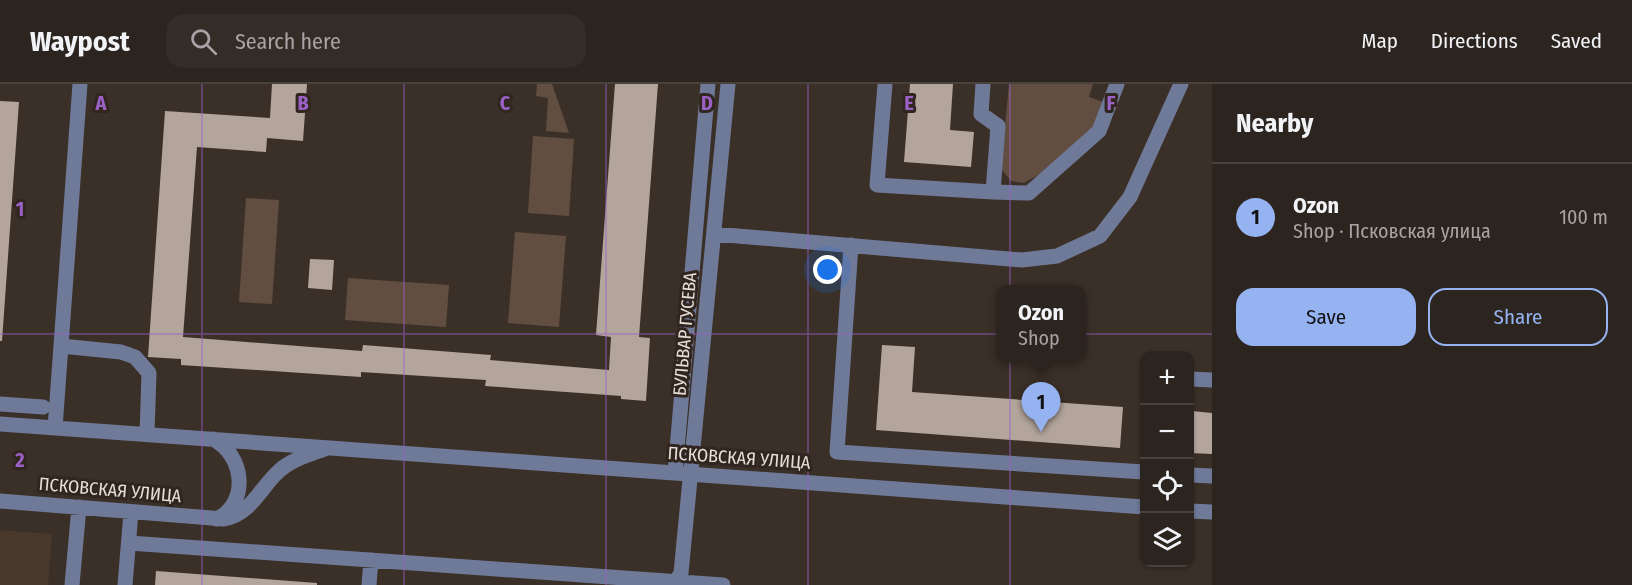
<!DOCTYPE html>
<html lang="en">
<head>
<meta charset="utf-8">
<style>
  body { margin:0; font-family:"Fira Sans Condensed",sans-serif; background:#342c27; color:#f1f3f6 }
  .controls { position:absolute; right:18px; bottom:18px; display:grid; overflow:hidden; border-radius:12px; box-shadow:0 2px 4px #0004 }
  .controls button { width:54px; height:54px; display:grid; place-items:center; padding:0; border:0; border-bottom:2px solid #48413c; background:#2c241e; color:#f1f3f6; font:30px sans-serif }
  .you { position:absolute; left:828px; top:186px; width:21px; height:21px; margin:-15px; border:4px solid #fff; border-radius:50%; background:#1a73e8; box-shadow:0 0 0 9px #1a73e833 }
  .badge { display:grid; place-items:center; width:39px; height:39px; border-radius:50%; background:#95b2f1; color:#111; font-size:20px; font-weight:700 }
  .pin { position:absolute; translate:-50% -50px; filter:drop-shadow(0 2px 3px #0008) }
  .pin::after { content:''; position:absolute; top:32px; width:21px; height:18px; background:inherit; clip-path:polygon(0 0,100% 0,50% 100%) }
  .popup { position:absolute; left:996px; top:201px; width:90px; height:78px; box-sizing:border-box; display:grid; place-content:center; border-radius:12px; background:#2c241e; filter:drop-shadow(0 2px 4px #0005); font-size:20px; white-space:nowrap; color:#a6a4a4 }
  .popup b { font-size:22px; color:#f1f3f6 }
  .popup::after { content:''; position:absolute; left:50%; top:100%; margin-left:-12px; border:12px solid transparent; border-top-color:#2c241e }
  .list { margin:0; padding:0; list-style:none }
  h2 { display:flex; justify-content:space-between; align-items:center; height:78px; margin:0; padding:0 24px; font-size:26px }
  h2 small { font-size:20px; font-weight:400; color:#a6a4a4 }
  .list li { display:grid; grid-template-columns:39px 1fr auto; gap:18px; align-items:center; box-sizing:border-box; height:108px; padding:0 24px; border-top:2px solid #48413c }
  .list b { display:block; font-size:22px; white-space:nowrap }
  .list p { margin:0; font-size:20px; white-space:nowrap; color:#a6a4a4 }
  .list em { font-size:20px; font-style:normal; color:#a6a4a4 }
  .actions { display:flex; gap:12px; padding:18px 24px }
  .actions a { flex:1; padding:14px 0; border:2px solid #95b2f1; border-radius:18px; text-align:center; font-size:21px; color:#95b2f1 }
  .actions .main { background:#95b2f1; color:#111 }
  .icon { flex:none; width:33px; height:33px; fill:none; stroke:currentColor; stroke-width:2; stroke-linecap:round; stroke-linejoin:round }
  .map { position:relative; flex:none; width:1212px; height:501px; overflow:hidden }
  header { display:flex; align-items:center; gap:36px; box-sizing:border-box; height:84px; padding:0 30px; background:#2c241e; border-bottom:2px solid #48413c }
  header strong { font-size:28px }
  nav { display:flex; gap:33px; margin-inline-start:auto; font-size:21px }
  .search { width:420px; height:54px; background:#342c27; display:flex; align-items:center; gap:15px; box-sizing:border-box; padding:0 21px; border-radius:18px; color:#a6a4a4; font-size:22px }
  main { display:flex }
  aside { flex:1; background:#2c241e }
  .map>svg:first-child { display:block }
  .built { fill:#49382c }
  .green { fill:#614e41 }
  .building { fill:#b3a59c }
  .lines { fill:none; stroke-linecap:round; stroke-linejoin:round }
  .minor { stroke:#6f7a99; stroke-width:15 }
  .grid { fill:none; stroke:#9b61c7; stroke-width:1.5; stroke-opacity:0.55 }
  .labels { text-anchor:middle; dominant-baseline:central; stroke-width:6; stroke-linejoin:round; paint-order:stroke }
  .street-label { font-size:18px; fill:#e5ded9; stroke:#31261f }
  .grid-label { font-size:20px; text-anchor:middle; font-weight:bold; fill:#9b61c7; stroke:#31261f; stroke-width:6; stroke-linejoin:round; paint-order:stroke }
</style>
</head>
<body>
<header>
<strong>Waypost</strong>
<div class="search"><svg class="icon" aria-label="search" viewBox="0 0 24 24"><circle cx="10" cy="10" r="6"/><path d="M15 15l6 6"/></svg>Search here</div>
<nav><a>Map</a><a>Directions</a><a>Saved</a></nav>
</header>
<main>
<div class="map">
<svg width="1212" height="501" viewBox="0 0 1212 501">
  <rect width="100%" height="100%" fill="#3b3028"/>
  <path class="built" d="M0,446L52,450L48,501H0Z"/>
  <path class="green" d="M537,0H552L569,49L546,47L548,14L536,12Z
    M1009,0H1093L1089,13L1103,18L1093,44L1038,91L1024,99L1011,97L1001,85Z
    M533,52L574,55L569,132L528,129Z
    M246,114L279,116L272,220L239,218Z
    M515,148L566,152L559,243L508,239Z
    M348,194L449,201L446,243L345,236Z"/>
  <path class="building" d="M272,0H307L303,57L267,54L266,68L197,63L183,253L362,267L363,261L491,271L490,276L609,286L611,253L596,251L615,0H658L639,253L650,254L646,317L621,315V312L485,302L486,296L361,288V293L181,281V275L148,273L165,27L270,34Z
    M910,0H953L950,46L974,48L971,83L904,78Z
    M0,17L19,18L2,257H0Z
    M310,175L334,176L332,206L308,204Z
    M882,261L915,263L912,308L1123,323L1120,364L876,346Z
    M1192,327L1212,329V370L1190,369Z
    M156,487L317,499V501H155Z"/>
  <g class="lines">
    <path class="minor" d="M885,0L877,101L993,108L998,42L981,30L983,0
      M993,108L1029,109L1099,47L1117,0
      M714,150L1022,176L1057,172L1100,152L1130,113L1181,0
      M851,161L837,368L1144,388
      M61,262L121,268L135,273L149,289L147,350
      M1190,295L1212,296
      M0,320L43,323
      M0,340L1144,423
      M55,344L80,0
      M213,355C244,371 250,418 217,435
      M675,389L708,0
      M1190,391L1212,392
      M0,417L224,435C251,430 260,404 279,387C291,376 310,370 325,365
      M1190,427L1212,428
      M129,459L723,501
      M72,501L79,423
      M125,501L131,428
      M369,501L371,476
      M674,501L681,489L728,0"/>
  </g>
  <path class="grid" d="M202,0V501M404,0V501M606,0V501M808,0V501M1010,0V501M0,250H1212"/>
  <g class="labels">
    <g class="street-label">
      <text transform="translate(685 250) rotate(-85)">БУЛЬВАР ГУСЕВА</text>
      <text transform="translate(739 374) rotate(4)">ПСКОВСКАЯ УЛИЦА</text>
      <text transform="translate(110 406) rotate(5)">ПСКОВСКАЯ УЛИЦА</text>
    </g>
  </g>
  <g class="grid-label">
    <text x="101" y="26">A</text>
    <text x="303" y="26">B</text>
    <text x="505" y="26">C</text>
    <text x="707" y="26">D</text>
    <text x="909" y="26">E</text>
    <text x="1111" y="26">F</text>
    <text x="20" y="132">1</text>
    <text x="20" y="383">2</text>
  </g>
</svg>
<div class="controls">
<button>+</button>
<button>−</button>
<button><svg class="icon" aria-label="locate" viewBox="0 0 24 24"><circle cx="12" cy="12" r="6"/><path d="M12 2v4M12 18v4M2 12h4M18 12h4"/></svg></button>
<button><svg class="icon" aria-label="layers" viewBox="0 0 24 24"><path d="M12 4l9 5-9 5-9-5zM3 14l9 5 9-5"/></svg></button>
</div>
<div class="you"></div>
<div class="pin badge" style="left:1041px;top:348px">1</div>
<div class="popup"><b>Ozon</b>Shop</div>
</div>
<aside>
<h2>Nearby<small></small></h2>
<ul class="list">
<li><span class="badge">1</span><div><b>Ozon</b><p>Shop · Псковская улица</p></div><em>100 m</em></li>
</ul>
<div class="actions"><a class="main">Save</a><a>Share</a></div>
</aside>
</main>
</body>
</html>
